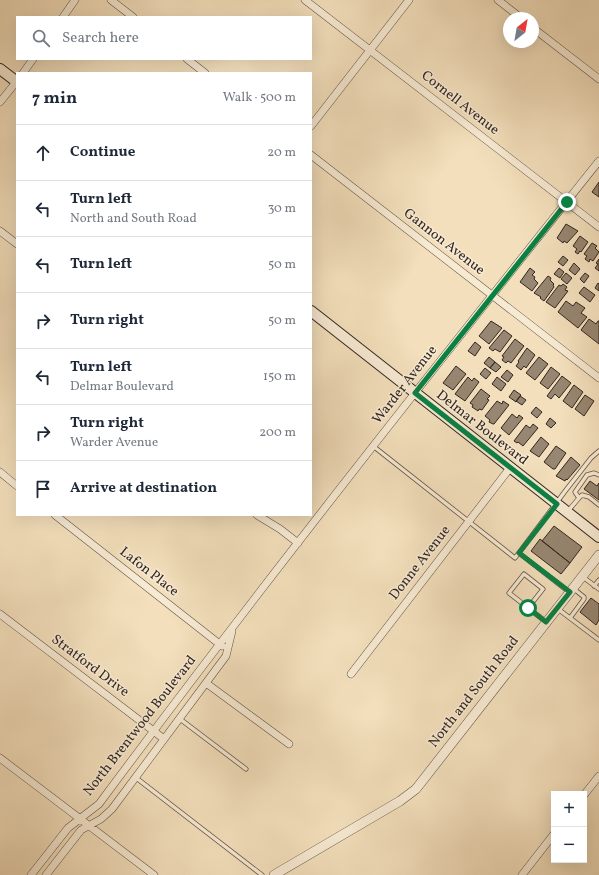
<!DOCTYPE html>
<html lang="en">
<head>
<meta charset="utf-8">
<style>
  body { margin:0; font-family:Vollkorn,serif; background:#f6f6f7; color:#1f2937 }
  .controls { position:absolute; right:12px; bottom:12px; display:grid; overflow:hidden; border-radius:0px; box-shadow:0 4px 16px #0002 }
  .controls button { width:36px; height:36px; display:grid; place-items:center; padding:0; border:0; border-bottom:1px solid #e0e1e3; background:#fff; color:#1f2937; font:20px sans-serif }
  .compass { position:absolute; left:503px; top:12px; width:36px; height:36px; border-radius:50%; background:#fff; box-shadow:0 4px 16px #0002; rotate:31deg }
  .stop { position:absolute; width:12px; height:12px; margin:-9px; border:3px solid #0b8043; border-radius:50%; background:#fff }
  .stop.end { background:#0b8043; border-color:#fff; box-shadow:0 1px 4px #0008 }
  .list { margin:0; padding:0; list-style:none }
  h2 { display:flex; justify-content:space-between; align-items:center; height:52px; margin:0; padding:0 16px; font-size:17px }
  h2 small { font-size:13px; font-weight:400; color:#747a83 }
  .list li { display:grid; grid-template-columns:26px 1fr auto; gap:12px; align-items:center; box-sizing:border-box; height:56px; padding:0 16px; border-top:1px solid #e0e1e3 }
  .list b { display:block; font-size:15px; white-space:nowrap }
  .list p { margin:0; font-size:13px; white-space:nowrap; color:#747a83 }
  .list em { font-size:13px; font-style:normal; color:#747a83 }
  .icon { flex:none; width:22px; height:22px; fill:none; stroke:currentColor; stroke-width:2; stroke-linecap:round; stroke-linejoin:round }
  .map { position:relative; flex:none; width:599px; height:875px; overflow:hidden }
  .search { position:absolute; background:#fff; box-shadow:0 4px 16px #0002; left:16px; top:16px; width:296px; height:44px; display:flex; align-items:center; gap:10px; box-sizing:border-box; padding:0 14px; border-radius:0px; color:#747a83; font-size:15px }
  .panel { position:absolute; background:#fff; box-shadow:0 4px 16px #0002; left:16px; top:72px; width:296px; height:444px; border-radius:0px }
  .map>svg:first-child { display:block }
  .building { fill:#978671; stroke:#332620 }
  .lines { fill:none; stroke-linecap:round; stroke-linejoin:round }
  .service-casing { stroke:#635447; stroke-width:5 }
  .minor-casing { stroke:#635447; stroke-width:8 }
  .tertiary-casing { stroke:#635447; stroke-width:10 }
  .secondary-casing { stroke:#332620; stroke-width:12 }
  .service { stroke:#f7ead3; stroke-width:3.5 }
  .minor { stroke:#f7ead3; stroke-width:7 }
  .tertiary { stroke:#f7ead3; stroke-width:9 }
  .secondary { stroke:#f7ead3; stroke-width:10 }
  .route { stroke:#0b8043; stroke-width:5 }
  .labels { text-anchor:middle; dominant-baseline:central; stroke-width:3; stroke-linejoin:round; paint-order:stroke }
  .street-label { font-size:14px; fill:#332620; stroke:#f7ead3 }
</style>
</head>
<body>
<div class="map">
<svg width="599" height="875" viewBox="0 0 599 875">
  <rect width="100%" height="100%" fill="#f3dfbc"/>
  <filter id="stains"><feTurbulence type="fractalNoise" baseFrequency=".005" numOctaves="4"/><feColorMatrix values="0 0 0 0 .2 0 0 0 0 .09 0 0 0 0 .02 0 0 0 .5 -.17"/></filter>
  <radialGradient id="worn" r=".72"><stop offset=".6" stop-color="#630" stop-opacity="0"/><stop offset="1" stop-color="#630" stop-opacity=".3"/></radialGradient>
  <path class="building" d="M599,182V197L592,192Z
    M566,224L578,231L567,243L564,241L563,243L557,238Z
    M580,236L588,242L581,252L580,251L578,254L575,252L577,249L573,246Z
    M592,243L597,246L595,248L599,252L593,261L590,259L589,262L585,259L587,256L584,254Z
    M563,256L568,260L563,266L558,262Z
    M599,259V271L595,268L598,264L596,263Z
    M574,263L580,269L575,275L569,270Z
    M530,268L535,272L532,275L535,277L534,279L538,283L532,291L520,282Z
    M559,268L564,272L560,278L554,274Z
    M566,273L572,278L567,284L561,279Z
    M585,273L589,276L584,283L580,279Z
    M548,276L551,278L550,280L554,284L553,285L554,287L544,301L540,298L541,297L534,293Z
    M598,283L599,284V291L595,288Z
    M563,284L567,287L565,290L568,291L555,308L546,302L559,285L561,286Z
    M584,287L595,295L590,302L579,293Z
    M566,301L573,306L576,302L585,308L581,313L587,317L578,328L558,312Z
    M589,319L596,324L598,321H599V344L581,330Z
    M491,321L502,328L489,344L479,336Z
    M504,330L512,336L500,352L495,349L493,351L489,348Z
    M515,339L524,346L511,363L508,361L506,363L502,360L504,357L502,356Z
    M475,342L481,347L475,356L468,351Z
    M527,348L535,355L526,368L524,366L521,370L516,366L519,362L518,361Z
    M489,357L495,362L490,368L484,363Z
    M539,357L548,364L535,380L526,373Z
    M495,362L501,367L496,372L490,368Z
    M456,366L466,374L453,390L443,383Z
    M551,367L560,374L548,389L540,383Z
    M485,368L491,373L486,379L480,374Z
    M507,370L513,375L508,382L501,377Z
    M562,376L571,383L559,398L555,394L551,399L547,396Z
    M468,377L472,381L474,378L479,382L465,401L455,394Z
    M497,377L506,384L501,391L492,384Z
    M574,385L583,392L572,408L563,401Z
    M481,389L490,396L487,399L489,400L482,410L479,409L478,411L472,407L473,405L470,403Z
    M514,390L521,395L516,402L509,397Z
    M585,395L594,401L584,416L575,409Z
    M520,396L526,400L522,405L516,401Z
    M497,401L502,404L503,401L509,405L494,424H493L489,422L490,420L485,416Z
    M536,407L542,412L537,418L531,413Z
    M512,414L517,418L519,415L523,418L509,435L501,428Z
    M550,418L556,423L551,428L546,424Z
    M533,424L538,428L523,446L518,442L517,443L514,441L526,425L530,428Z
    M541,437L549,444L539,457L530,451Z
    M556,446L566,453L555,469H553L544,462Z
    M571,457L580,465L567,480L566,479L565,481L556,476Z
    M590,481L597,486L599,483V500L584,489Z
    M554,526L582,547L570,563L542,541Z
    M540,539L570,563L561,574L531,551Z
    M591,598L599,604V620L596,625L580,612Z"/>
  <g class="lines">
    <defs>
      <path id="service" d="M373,446L515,558L566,490L591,458L599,451
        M579,498L575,492L587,475L594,473L599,475
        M568,511L579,498L582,495L589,497L599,505
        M519,553L569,592
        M583,577L599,589
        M594,586L599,580
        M528,608L543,589L524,574L509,593L545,621
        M558,609L599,640
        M570,618L584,599V597L574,589
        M180,719L246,769
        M135,777L262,875"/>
      <path id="minor" d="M111,0L133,17
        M305,0L599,227
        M498,0L521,18
        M63,17L75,0
        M533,28L599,79
        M187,59L205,73
        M23,73L33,59
        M0,102L17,81
        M311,126L409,0
        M311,155L599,378
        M0,231L17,244
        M0,472L17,486
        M55,515L222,646
        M257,515L280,529L298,543
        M0,614L164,739
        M351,674L510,468
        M206,683L289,744
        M0,758L154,875
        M584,795L599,776
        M31,875L68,828L99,804C261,586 430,373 599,161
        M46,875L81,830L101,819L112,809L226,656L232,631
        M522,875L554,834"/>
      <path id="tertiary" d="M274,875L400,801L416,789L599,555"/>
      <path id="secondary" d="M0,69L17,82
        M311,311L599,537"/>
    </defs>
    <use href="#service" class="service-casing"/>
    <use href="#minor" class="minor-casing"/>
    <use href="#tertiary" class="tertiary-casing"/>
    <use href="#secondary" class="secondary-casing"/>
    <use href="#service" class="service"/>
    <use href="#minor" class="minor"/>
    <use href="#tertiary" class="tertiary"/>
    <use href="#secondary" class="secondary"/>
  </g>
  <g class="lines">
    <path class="route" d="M528,608L546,622L570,592L519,553L557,504L415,393L567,202"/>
  </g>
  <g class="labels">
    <g class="street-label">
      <text transform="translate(460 103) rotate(38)">Cornell Avenue</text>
      <text transform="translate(444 242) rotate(38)">Gannon Avenue</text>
      <text transform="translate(405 385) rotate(-52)">Warder Avenue</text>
      <text transform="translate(482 428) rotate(38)">Delmar Boulevard</text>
      <text transform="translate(420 563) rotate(-52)">Donne Avenue</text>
      <text transform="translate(149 572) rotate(38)">Lafon Place</text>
      <text transform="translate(90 666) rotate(37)">Stratford Drive</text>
      <text transform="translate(474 692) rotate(-52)">North and South Road</text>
      <text transform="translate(140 726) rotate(-52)">North Brentwood Boulevard</text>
    </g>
  </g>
  <rect width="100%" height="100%" filter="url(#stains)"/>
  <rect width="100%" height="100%" fill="url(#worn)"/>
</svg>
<div class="controls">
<button>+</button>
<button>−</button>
</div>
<svg class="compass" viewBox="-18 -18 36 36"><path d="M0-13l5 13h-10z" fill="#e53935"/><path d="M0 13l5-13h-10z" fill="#747a83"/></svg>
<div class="stop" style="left:528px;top:608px"></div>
<div class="stop end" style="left:567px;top:202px"></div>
<div class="search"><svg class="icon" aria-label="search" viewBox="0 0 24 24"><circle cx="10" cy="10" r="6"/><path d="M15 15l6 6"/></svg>Search here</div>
<section class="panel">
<h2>7 min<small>Walk · 500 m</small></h2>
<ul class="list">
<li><svg class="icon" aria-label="ahead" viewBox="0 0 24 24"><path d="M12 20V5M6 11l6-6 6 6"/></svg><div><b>Continue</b></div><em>20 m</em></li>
<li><svg class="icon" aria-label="left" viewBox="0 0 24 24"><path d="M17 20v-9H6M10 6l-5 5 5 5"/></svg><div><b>Turn left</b><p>North and South Road</p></div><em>30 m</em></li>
<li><svg class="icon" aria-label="left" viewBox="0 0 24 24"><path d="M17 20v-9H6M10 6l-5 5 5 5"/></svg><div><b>Turn left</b></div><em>50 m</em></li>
<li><svg class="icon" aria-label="right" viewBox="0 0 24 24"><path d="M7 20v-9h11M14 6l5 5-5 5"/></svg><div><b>Turn right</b></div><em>50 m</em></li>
<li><svg class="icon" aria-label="left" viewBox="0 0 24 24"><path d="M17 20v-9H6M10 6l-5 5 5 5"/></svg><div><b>Turn left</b><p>Delmar Boulevard</p></div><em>150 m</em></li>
<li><svg class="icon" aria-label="right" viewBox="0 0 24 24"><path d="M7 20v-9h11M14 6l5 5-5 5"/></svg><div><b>Turn right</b><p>Warder Avenue</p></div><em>200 m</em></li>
<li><svg class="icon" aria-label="arrive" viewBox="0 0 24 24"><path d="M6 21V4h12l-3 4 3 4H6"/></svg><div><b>Arrive at destination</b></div></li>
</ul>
</section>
</div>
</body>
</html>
